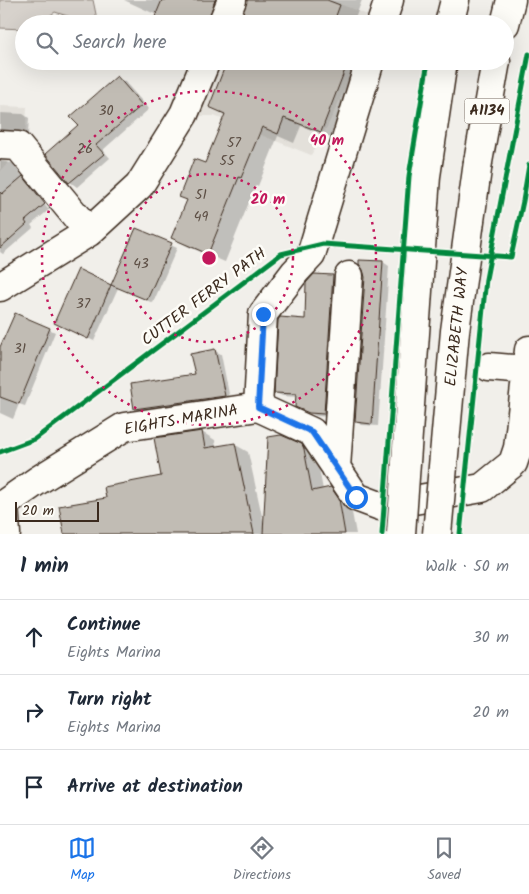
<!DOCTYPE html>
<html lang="en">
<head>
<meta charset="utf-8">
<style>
  body { margin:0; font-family:Kalam,sans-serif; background:#f6f6f7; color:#1f2937 }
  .scale { position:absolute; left:15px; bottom:12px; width:84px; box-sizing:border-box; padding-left:5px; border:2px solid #3b2a1e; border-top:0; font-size:14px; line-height:18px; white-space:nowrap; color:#3b2a1e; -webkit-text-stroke:4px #fdfcf7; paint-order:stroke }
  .stop { position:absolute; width:15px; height:15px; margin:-11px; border:4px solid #1a73e8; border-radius:50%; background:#fff }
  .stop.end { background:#1a73e8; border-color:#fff; box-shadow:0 1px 5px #0008 }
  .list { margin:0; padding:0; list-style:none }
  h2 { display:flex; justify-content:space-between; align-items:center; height:65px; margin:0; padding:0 20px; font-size:21px }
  h2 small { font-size:16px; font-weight:400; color:#747a83 }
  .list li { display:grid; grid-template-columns:32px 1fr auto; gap:15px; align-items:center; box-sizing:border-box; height:75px; padding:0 20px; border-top:1px solid #e0e1e3 }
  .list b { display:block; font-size:19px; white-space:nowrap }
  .list p { margin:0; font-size:16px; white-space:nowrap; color:#747a83 }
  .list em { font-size:16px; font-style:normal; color:#747a83 }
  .icon { flex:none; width:28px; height:28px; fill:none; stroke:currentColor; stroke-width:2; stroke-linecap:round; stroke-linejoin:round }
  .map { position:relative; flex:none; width:529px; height:534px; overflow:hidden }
  .search { position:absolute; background:#fff; box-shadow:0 5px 20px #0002; left:15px; right:15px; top:15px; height:55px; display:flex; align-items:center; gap:12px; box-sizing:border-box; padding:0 18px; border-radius:28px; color:#747a83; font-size:19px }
  .sheet { height:290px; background:#fff }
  nav { display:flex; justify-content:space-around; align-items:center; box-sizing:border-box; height:70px; border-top:1px solid #e0e1e3; background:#fff; font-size:14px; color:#747a83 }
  nav a { display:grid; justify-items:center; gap:2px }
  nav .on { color:#1a73e8 }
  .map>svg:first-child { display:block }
  .built { fill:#e3e0da }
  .green { fill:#d7d2cc; stroke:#897e75 }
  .shadow { fill:#0003 }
  .building { fill:#c1bcb4; stroke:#3b2a1e }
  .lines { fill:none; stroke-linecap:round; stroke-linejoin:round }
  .minor-casing { stroke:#3b2a1e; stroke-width:31 }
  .major-casing { stroke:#3b2a1e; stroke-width:31 }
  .minor { stroke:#fdfcf7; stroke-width:28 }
  .major { stroke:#fdfcf7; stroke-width:28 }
  .major-bridge-casing { stroke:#3b2a1e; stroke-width:31; stroke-linecap:butt }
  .major-bridge { stroke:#fdfcf7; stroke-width:28 }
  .cycleway-casing { stroke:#fdfcf7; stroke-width:8 }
  .cycleway { stroke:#00873e; stroke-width:5 }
  .route { stroke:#1a73e8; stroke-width:6 }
  .ring { fill:none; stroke:#c2185b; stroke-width:2.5; stroke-dasharray:2.5 5 }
  .labels { text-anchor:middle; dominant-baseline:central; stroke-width:5; stroke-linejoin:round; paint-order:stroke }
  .number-label { font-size:14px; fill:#5c4e44 }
  .shield { fill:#fdfcf7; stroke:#75695f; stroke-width:1 }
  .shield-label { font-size:15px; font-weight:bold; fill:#3b2a1e }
  .street-label { font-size:16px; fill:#3b2a1e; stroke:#fdfcf7 }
  .centre { fill:#c2185b; stroke:#fdfcf7; stroke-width:2.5 }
  .ring-label { font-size:15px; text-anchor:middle; font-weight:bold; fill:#c2185b; stroke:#fdfcf7; stroke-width:5; stroke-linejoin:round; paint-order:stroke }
</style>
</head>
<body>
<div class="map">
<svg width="529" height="534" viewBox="0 0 529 534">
  <rect width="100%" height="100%" fill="#f1efea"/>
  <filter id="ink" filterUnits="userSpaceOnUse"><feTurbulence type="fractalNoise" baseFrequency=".02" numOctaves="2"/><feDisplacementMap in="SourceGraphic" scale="10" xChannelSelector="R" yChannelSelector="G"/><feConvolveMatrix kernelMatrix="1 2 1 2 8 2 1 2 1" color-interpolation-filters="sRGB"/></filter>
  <g filter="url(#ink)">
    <path class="built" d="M215,0H330L370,16L369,24H206Z
      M192,61H358L328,125L311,155L214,116H171Z
      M0,106L27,107L25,143L0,172Z"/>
    <path class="green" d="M0,0H93L98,24H93L55,12L37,24H24V29L0,28Z"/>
    <path class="shadow" d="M124,0H236L225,24H154L157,15Z
      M248,0H362L353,24H240Z
      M225,61H369L338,140L301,126L294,143L278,136L258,186L256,185L225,262L189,247L172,238L188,201L180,196L206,165L226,116L211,107L228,63Z
      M118,78L125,82L149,109L103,150L110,158L77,187L70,182L46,154L80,125Z
      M0,113L23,114L29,118L28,134L8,132L0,134Z
      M0,161L12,163L48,209L50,208L17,166L51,208L31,225L33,228L3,254L0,252Z
      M136,229L177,248L153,303L118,288L94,341L61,326L79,271L112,287Z
      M360,261L383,262L389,266L378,426L362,425L356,422L366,277Z
      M315,275L333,276L339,280L330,417L316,416L301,408L297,397L282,396L276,393L306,320Z
      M49,329L55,332L25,406L19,404L13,419L0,413V351Z
      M215,351L221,354L230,399L141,412L135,409L196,375Z
      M202,432L215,440L216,448L234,444L248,452L264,525L301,445L314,453L317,457L323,490L330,489L343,496L351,507L356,534H65L61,507L107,499L162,477Z"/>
    <path class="building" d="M162,0H215L207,24H152Z
      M247,0H327L340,5L333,24H239Z
      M227,61L348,62L321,132L284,118L278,134L262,127L241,178L239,177L208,254L171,238L187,200L179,197L194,159L205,163L225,114L209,107Z
      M117,76L142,105L96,145L104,154L69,183L45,154L78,125L70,117Z
      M23,176L45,204L25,221L27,224L0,248V192L2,194Z
      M136,228L172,243L147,300L111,285L88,339L54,323L78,269L111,285Z
      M359,260L383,261L372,424L355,422L365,277L363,270L359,264Z
      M314,274L333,275L324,414L309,413L295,407L296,394L274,393L278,320L280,317L305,319L306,283Z
      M15,313L50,328L19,404L0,397V347Z
      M215,349L225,396L134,409L130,384L195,374L190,354Z
      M202,431L205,448L235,443L254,534H64L59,506L106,498L104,487L161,476L154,438Z
      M281,435L302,444L304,449L312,491L331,487L339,499L345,534H263L268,437Z"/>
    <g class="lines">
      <defs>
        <path id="minor" d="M222,24L232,0
          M381,24L389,0
          M0,145L18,146L89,232
          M0,287L89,232L139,186L184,114L206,61
          M489,367L526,370
          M258,407L263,314L295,272L311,255L370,61
          M336,468L349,276
          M6,534L4,504L37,481L124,427L258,407L312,432L356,497L380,506L482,488L513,463L518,448L522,413L529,350"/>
        <path id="major" d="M449,24L455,0
          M505,24L511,0
          M429,156L443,61
          M478,162L496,61"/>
      </defs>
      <use href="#minor" class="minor-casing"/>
      <use href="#major" class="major-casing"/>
      <use href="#minor" class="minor"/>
      <use href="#major" class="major"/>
      <defs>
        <path id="major-bridge" d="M401,534L426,176L429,156
          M437,534L455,331L478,162"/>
      </defs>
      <use href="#major-bridge" class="major-bridge-casing"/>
      <use href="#major-bridge" class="major-bridge"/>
      <defs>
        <path id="cycleway" d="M0,452L35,439L281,254L323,244L511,257L523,201L529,165
          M382,534L409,176L428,61
          M460,534L486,279L529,54"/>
      </defs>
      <use href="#cycleway" class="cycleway-casing"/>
      <use href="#cycleway" class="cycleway"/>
    </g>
  </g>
  <g class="lines" filter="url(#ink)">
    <path class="route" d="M263,314L258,407L312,432L356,497"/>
  </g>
  <g class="ring">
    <circle cx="209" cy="258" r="84"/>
    <circle cx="209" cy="258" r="167"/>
  </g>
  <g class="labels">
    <g class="number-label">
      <text x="106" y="111">30</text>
      <text x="234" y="143">57</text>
      <text x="85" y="149">26</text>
      <text x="227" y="161">55</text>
      <text x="201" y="195">51</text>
      <text x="201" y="217">49</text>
      <text x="141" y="264">43</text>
      <text x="83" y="304">37</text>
      <text x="20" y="349">31</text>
    </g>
    <rect class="shield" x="464.5" y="98.5" width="45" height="25" rx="4"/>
    <g class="shield-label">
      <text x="487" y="111">A1134</text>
    </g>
    <g class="street-label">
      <text transform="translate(204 297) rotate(-37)">CUTTER FERRY PATH</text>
      <text transform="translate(457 327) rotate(-84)">ELIZABETH WAY</text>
      <text transform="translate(181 420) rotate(-10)">EIGHTS MARINA</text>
    </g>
  </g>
  <circle cx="209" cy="258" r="8" class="centre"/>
  <g class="ring-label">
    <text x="327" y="145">40 m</text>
    <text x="268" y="204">20 m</text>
  </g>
</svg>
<div class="scale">20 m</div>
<div class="stop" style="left:356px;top:497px"></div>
<div class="stop end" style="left:263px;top:314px"></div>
<div class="search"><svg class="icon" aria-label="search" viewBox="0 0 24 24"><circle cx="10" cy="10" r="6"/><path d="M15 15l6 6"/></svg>Search here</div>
</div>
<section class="sheet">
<h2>1 min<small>Walk · 50 m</small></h2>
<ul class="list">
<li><svg class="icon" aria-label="ahead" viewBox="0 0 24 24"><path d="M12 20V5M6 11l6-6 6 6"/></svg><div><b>Continue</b><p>Eights Marina</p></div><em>30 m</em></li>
<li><svg class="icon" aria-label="right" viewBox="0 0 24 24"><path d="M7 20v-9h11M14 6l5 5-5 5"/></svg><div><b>Turn right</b><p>Eights Marina</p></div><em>20 m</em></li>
<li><svg class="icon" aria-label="arrive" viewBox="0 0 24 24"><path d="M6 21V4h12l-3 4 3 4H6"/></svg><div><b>Arrive at destination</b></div></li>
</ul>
</section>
<nav>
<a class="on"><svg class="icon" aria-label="map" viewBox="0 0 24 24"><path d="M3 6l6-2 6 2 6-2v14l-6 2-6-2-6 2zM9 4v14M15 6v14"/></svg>Map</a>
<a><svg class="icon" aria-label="directions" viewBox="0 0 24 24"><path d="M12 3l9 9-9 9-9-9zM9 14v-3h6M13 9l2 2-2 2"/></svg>Directions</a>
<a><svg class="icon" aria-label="saved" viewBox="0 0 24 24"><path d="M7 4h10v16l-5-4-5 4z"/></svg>Saved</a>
</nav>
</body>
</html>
